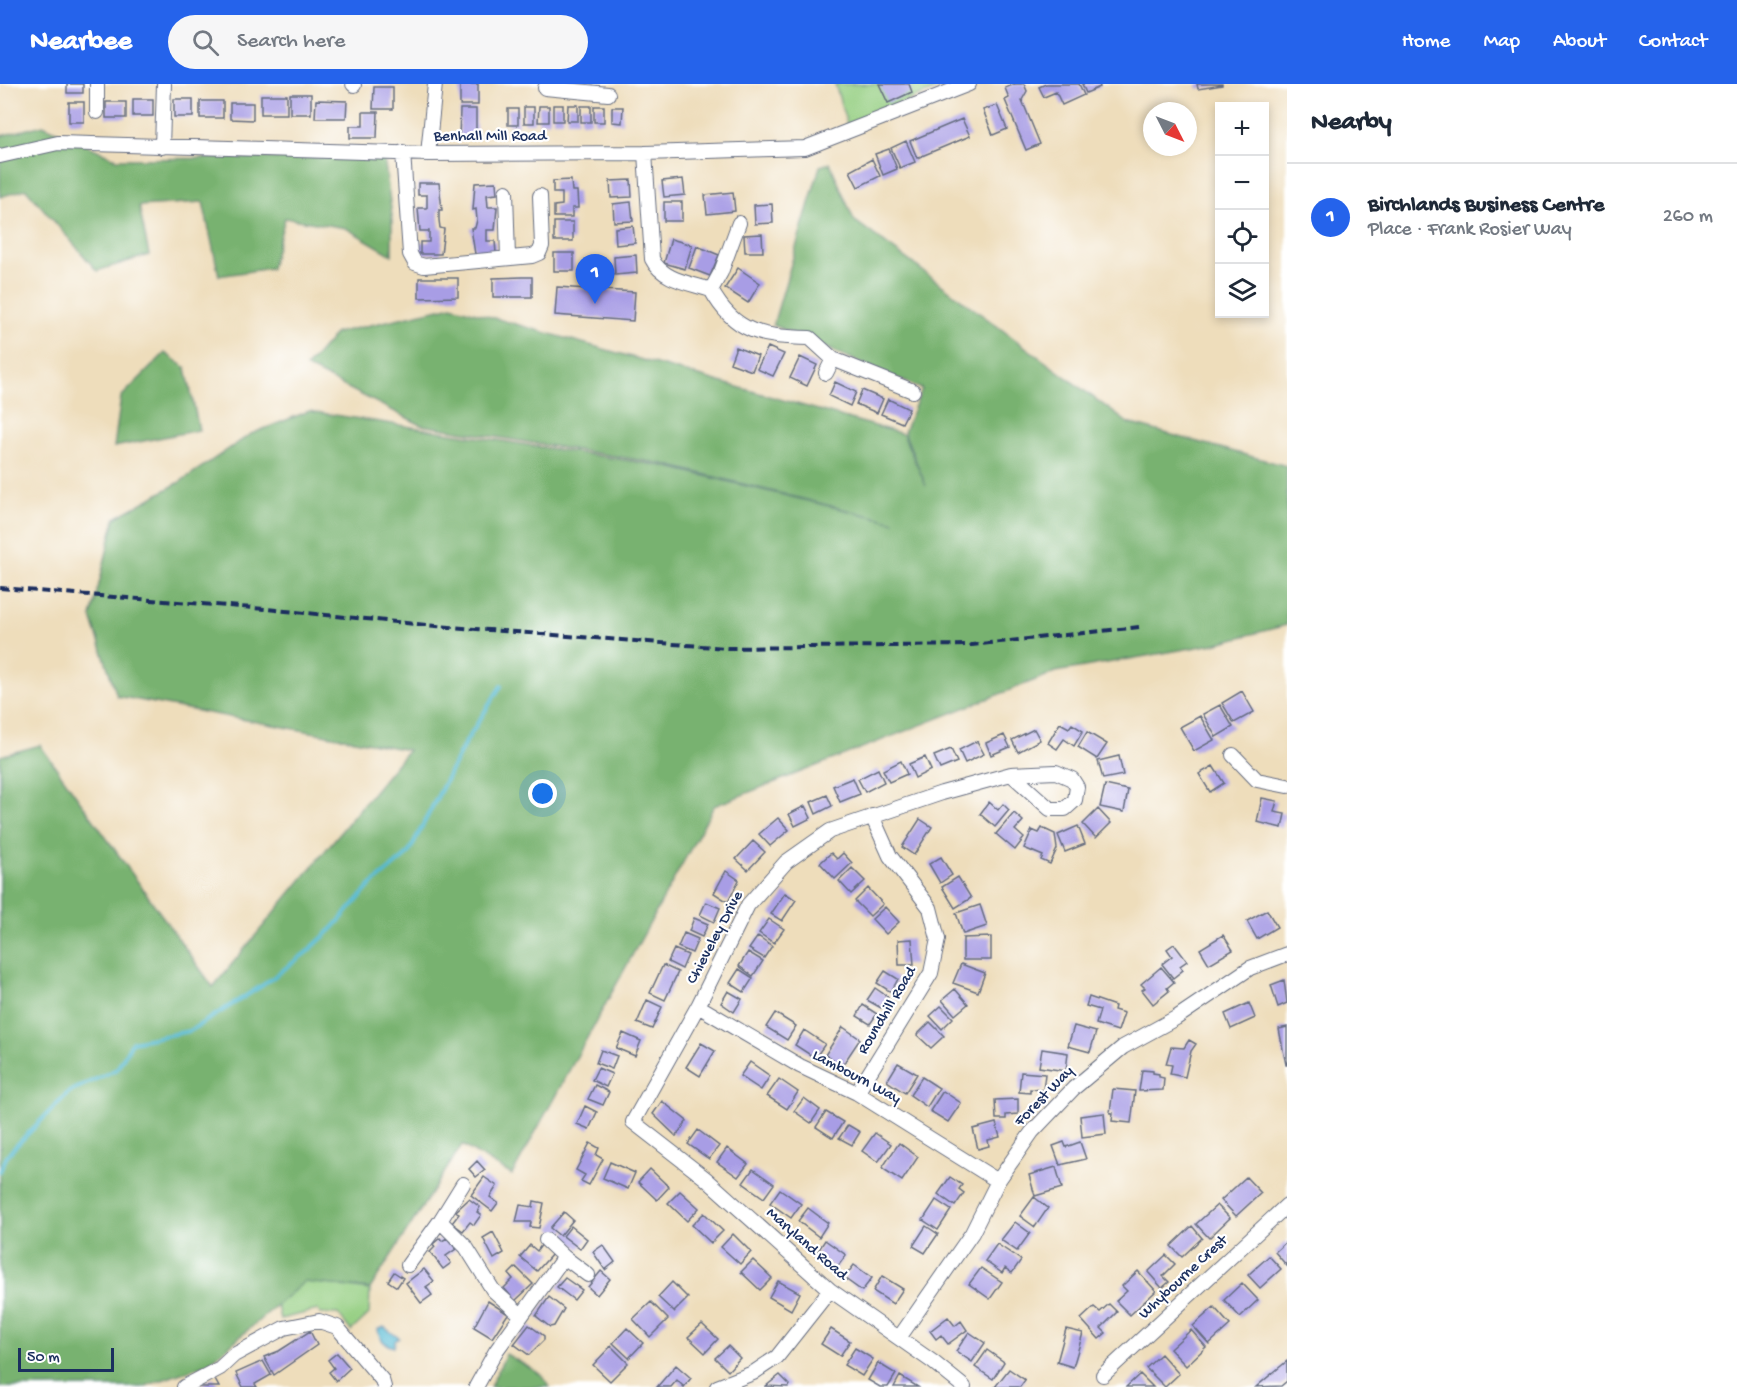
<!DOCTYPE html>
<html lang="en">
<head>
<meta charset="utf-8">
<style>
  body { margin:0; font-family:"Gochi Hand",sans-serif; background:#f6f6f7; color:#1f2937 }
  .controls { position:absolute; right:18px; top:18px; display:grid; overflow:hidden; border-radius:0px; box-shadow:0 3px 9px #0003 }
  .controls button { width:54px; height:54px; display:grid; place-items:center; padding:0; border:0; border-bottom:2px solid #e0e1e3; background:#fff; color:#1f2937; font:30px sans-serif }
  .compass { position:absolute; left:1143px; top:18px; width:54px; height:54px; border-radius:50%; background:#fff; box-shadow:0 3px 9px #0003; rotate:132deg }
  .scale { position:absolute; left:18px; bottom:15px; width:96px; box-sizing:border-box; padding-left:6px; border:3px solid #1b2f5e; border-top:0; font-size:16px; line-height:21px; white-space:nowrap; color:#1b2f5e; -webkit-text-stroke:4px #fff; paint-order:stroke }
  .you { position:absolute; left:543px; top:710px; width:21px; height:21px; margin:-15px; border:4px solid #fff; border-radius:50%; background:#1a73e8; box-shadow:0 0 0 9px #1a73e833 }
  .badge { display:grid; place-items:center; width:39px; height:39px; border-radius:50%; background:#2563eb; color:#fff; font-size:20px; font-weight:700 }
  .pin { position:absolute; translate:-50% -50px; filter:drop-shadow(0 2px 3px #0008) }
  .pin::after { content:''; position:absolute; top:32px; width:21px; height:18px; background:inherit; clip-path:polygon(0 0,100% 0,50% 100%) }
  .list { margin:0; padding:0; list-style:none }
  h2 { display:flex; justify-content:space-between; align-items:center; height:78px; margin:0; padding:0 24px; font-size:26px }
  h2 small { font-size:20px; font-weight:400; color:#747a83 }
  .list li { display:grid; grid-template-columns:39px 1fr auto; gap:18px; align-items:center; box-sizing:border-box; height:108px; padding:0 24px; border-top:2px solid #e0e1e3 }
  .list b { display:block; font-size:22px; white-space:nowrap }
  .list p { margin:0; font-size:20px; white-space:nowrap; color:#747a83 }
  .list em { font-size:20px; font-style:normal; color:#747a83 }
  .icon { flex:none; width:33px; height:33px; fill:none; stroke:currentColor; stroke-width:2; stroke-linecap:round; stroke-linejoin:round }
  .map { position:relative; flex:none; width:1287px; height:1303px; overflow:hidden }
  header { display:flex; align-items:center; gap:36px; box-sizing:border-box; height:84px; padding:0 30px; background:#2563eb; color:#fff }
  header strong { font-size:28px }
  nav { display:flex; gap:33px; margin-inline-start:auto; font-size:21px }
  .search { width:420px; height:54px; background:#f6f6f7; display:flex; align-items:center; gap:15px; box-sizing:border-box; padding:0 21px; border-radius:33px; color:#747a83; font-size:22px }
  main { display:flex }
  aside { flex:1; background:#fff }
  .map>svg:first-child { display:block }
  .green { fill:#95cf82; stroke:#587f70; stroke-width:1.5 }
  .forest { fill:#78b270; stroke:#4a7067; stroke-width:1.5 }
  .water { fill:#55bad3; stroke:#387498; stroke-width:1.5 }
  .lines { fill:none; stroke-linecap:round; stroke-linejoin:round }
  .stream { stroke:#55bad3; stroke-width:4 }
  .building { fill:#a89de5 }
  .minor-casing { stroke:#656c7f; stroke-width:16 }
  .minor { stroke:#fff; stroke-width:14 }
  .rail { stroke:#1b2f5e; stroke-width:4; stroke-dasharray:9 4.5; stroke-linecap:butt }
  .labels { text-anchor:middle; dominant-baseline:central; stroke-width:4.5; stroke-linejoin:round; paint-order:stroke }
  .street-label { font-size:16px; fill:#1b2f5e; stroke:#fff }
</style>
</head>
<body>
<header>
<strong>Nearbee</strong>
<div class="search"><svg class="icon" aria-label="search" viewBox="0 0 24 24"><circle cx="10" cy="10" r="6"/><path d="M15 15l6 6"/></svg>Search here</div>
<nav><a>Home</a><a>Map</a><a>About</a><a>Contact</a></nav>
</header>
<main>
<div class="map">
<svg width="1287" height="1303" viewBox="0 0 1287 1303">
  <rect width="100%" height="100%" fill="#fff"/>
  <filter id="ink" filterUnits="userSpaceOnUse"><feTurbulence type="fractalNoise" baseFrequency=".0167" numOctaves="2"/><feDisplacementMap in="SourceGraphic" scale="12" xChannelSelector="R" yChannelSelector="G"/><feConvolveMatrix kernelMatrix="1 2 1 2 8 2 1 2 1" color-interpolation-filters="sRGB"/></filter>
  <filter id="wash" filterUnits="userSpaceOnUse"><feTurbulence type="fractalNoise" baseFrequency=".008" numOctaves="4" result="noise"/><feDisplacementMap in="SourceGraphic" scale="24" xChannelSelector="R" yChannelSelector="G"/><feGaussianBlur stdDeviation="1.35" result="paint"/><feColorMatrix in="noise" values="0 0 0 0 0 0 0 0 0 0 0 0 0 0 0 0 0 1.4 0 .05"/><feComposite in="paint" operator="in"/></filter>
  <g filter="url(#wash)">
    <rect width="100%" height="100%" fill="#edb"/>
    <path class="green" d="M835,0H949L847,41Z
      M304,1197L370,1206L369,1230L351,1247L338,1230H320L318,1226L280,1235L277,1221Z"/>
    <path class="forest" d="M43,41L117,75L384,73L392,132V171L346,144L285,134L271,184L219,192L203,118L139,122L149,171L97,187L26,105L0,113V52Z
      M830,79L854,136L1128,339L1287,382V541L1214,560L1056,588L714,722L512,1091L462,1061L370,1205L304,1198L209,1279L143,1303H0V672L40,661L213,903L408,666L117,612L91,533L115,434L178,399L251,350L309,327L664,382L895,438L663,380L421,341L306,283L336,249L452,222L903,350L926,402L904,348L922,305L773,241L820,82Z
      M165,269L186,284L199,346L114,363L121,313Z
      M506,1270L542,1291L550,1303H490Z"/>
    <path class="water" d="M384,1243L399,1254L395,1257L394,1263C385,1261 378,1254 378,1245Z"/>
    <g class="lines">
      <path class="stream" d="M0,1087L8,1070L69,1008L117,985L132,958L190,947L263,901L307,868L333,844L370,802L408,770L465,659L501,602"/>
    </g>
    <g id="blocks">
      <path class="building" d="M67,0H83V9H67Z
        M460,0H478V21H460Z
        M879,0H909L912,8L888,19Z
        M1015,0H1024L1027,7L1022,16L1040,60L1026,66L1005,16L1009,14L1005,4Z
        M1046,0H1079L1084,11L1062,21L1056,8L1044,13L1039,3Z
        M1082,0H1099L1100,3L1086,9Z
        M1197,0H1222V1L1198,5Z
        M374,3H393V25H373Z
        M290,10H311V30H290Z
        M261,11H287V30H261Z
        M133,15H153V32H133Z
        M174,15H193V33H174Z
        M316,16L347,17L346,34H315Z
        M200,17H223V34H200Z
        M69,18H84V38H69Z
        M106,18H126V34H106Z
        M230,19H253V36L230,35Z
        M553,21H563V37H553Z
        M568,21H578V37H567Z
        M997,21L1007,45L993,51L983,26Z
        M539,22H549V38H538Z
        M581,22H591V38H581Z
        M594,22H604V38H594Z
        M524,23H534V39H524Z
        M612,23H623L622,39L612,38Z
        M460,25H476V55H459Z
        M508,25H518V41H508Z
        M363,28H378L377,54H350V42H363Z
        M962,35L970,52L917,74L910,57Z
        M906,57L915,78L900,84L891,64Z
        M889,65L897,85L883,91L875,70Z
        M872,75L880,92L858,103L850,87Z
        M683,95L685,111L664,113L662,97Z
        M571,96L572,107H577L578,124H572V133H554V122L562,121V109H553V97Z
        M631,96L632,113L611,114L610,97Z
        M496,98L497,110L487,111L488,123H497L495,146H487V157H495L496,169L475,170L471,144H475L477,136L476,125L473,126L475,99Z
        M418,99H439L442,126H439V136L440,144L444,145L441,170H420V158H429V147H420L418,124H427V111H418Z
        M733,108L735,127L707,130L705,111Z
        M631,118L633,137L614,138L613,120Z
        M664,118H682V137H664Z
        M772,120L773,139L755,140L754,121Z
        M554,138H573V157H554Z
        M633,142L635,159L616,161L615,144Z
        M762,150L763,168H745L744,151Z
        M671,155L692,161L685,185L664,179Z
        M697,162L719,171L710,192L689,184Z
        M554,169H574V187H554Z
        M636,171L637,189L615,191L614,173Z
        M738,184L760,199L748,219L725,204Z
        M522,193H532V213H493V194Z
        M419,194H458V213L419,214Z
        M557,203L635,208L633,237L555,231Z
        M736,263L758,272L752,287L730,279Z
        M768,263L784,270L773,292L757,285Z
        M800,273L817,281L807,302L790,294Z
        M835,298L856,308L850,322L829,312Z
        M862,306L883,315L877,329L856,320Z
        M888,315L909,325L902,339L881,330Z
        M1242,607L1254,628L1234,639L1222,619Z
        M1220,621L1233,643L1216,653L1203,630Z
        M1200,632L1214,656L1194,667L1180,643Z
        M1060,639L1069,644L1072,640L1083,647L1074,662L1064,655L1057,665L1048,659Z
        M1034,645L1040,656L1018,668L1012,656Z
        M1087,648L1107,660L1097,675L1078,663Z
        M1004,651L1010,663L991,671L986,659Z
        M977,657L984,670L965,679L959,666Z
        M951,665L957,678L940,685L934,672Z
        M1119,672L1123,691L1103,695L1098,677Z
        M925,673L931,686L915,694L909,680Z
        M901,677L907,690L889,698L883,686Z
        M1213,682L1224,699L1210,708L1199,690Z
        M878,685L884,698L865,708L858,695Z
        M853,694L860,710L840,718L833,702Z
        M1105,701L1128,706L1124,728L1100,723Z
        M827,711L832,722L816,730L811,718Z
        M1262,714L1277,717L1274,728L1285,730L1282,744L1257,738Z
        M989,718L998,726L1003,720L1009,726L995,743L980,730Z
        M805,722L811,734L795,742L789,730Z
        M1098,725L1111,739L1096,754L1083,740Z
        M1014,729L1023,737L1015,746L1024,754L1015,766L996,750Z
        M778,734L789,746L770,762L759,750Z
        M920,735L932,743L914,771L902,763Z
        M1078,742L1085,760L1065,768L1058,751Z
        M1042,744L1055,750L1057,765L1050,780L1041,776L1043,772L1024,764L1032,746L1039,749Z
        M753,757L765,768L748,786L736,775Z
        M831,769L837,775L843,769L852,779L835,795L820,779Z
        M941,773L952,791L940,799L929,780Z
        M852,784L865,797L851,810L839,797Z
        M726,787L739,796L728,818L714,809Z
        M958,793L971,814L955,824L942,803Z
        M868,804L883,820L870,832L855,817Z
        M785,809L796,816L782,837L771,830Z
        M706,818L720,824L714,838L700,831Z
        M980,821L987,842L963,850L956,829Z
        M885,823L899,838L886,850L872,835Z
        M1267,826L1277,843L1257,855L1247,837Z
        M694,834L708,840L702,853L689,847Z
        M769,835L784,845L774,859L759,849Z
        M684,849L698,855L692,869L678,863Z
        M1223,851L1233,866L1209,880L1200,865Z
        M758,852L772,862L764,874L749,865Z
        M991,853V876H963V854Z
        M912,855L914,881H899L898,856Z
        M1174,860L1187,877L1180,882L1183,886L1173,894L1162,880L1172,872L1167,865Z
        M674,865L688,871L682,885L668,878Z
        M748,868L763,877L753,892L739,882Z
        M961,880L985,889L978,908L953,899Z
        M663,881L678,888L665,916L650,909Z
        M1161,883L1174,898L1167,904L1169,907L1153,920L1142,906L1145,904L1141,900Z
        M739,885L753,894L744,908L730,899Z
        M885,887L898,895L891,908L877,899Z
        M1284,896L1287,919L1278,923L1271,901Z
        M875,904L888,913L881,924L867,916Z
        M955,905L968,920L955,931L942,916Z
        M728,907L742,915L734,928L721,919Z
        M1089,913L1115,922L1114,926L1124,929L1118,947L1096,940L1100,926L1086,922Z
        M647,916L662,923L652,945L637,939Z
        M1249,919L1255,934L1231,945L1225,930Z
        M863,921L877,930L870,940L857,932Z
        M941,922L953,934L942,945L930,932Z
        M775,929L796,942L787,956L766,943Z
        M930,938L944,952L931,964L917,951Z
        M1074,942L1096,948L1090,968L1068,962Z
        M843,943L860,955L842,982L825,971Z
        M1287,943V981H1286L1279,945Z
        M804,946L825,960L815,974L795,961Z
        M623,949L641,957L635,972L616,964Z
        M1189,956L1196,960L1191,967L1185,993L1170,990L1172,981L1166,980L1171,963L1184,964Z
        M701,959L715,967L700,992L686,983Z
        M1042,965L1068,969L1066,987L1039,983Z
        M601,966L617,972L612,985L596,979Z
        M750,978L770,992L761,1006L740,992Z
        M898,979L917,990L905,1009L887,997Z
        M598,984L612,990L606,1003L592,996Z
        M1142,986L1153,987V989L1159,990V993L1164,994L1163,1006L1139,1007Z
        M1021,988L1045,990L1043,1006L1030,1005V1009L1019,1008Z
        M922,993L939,1004L927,1023L910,1011Z
        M779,995L798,1008L787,1025L767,1012Z
        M595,1001L609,1008L603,1021L588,1015Z
        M1113,1005L1135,1007L1131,1039L1112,1037L1113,1029H1110Z
        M943,1007L961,1019L948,1038L930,1027Z
        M804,1014L820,1026L811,1039L794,1027Z
        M1018,1015V1030L1006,1031V1035H996L995,1016Z
        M662,1017L687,1037L676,1052L653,1030Z
        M585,1022L597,1028L589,1045L577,1040Z
        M826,1028L843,1038L833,1054L816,1043Z
        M1104,1029L1106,1050L1082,1053L1080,1032Z
        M996,1039L1000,1053L988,1056L989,1062L978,1065L973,1045Z
        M848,1041L860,1048L852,1061L839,1054Z
        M698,1046L719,1062L709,1075L688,1060Z
        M875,1049L891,1060L878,1078L862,1067Z
        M1064,1058L1066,1063L1080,1058L1086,1075L1060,1081L1053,1062Z
        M590,1059L599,1064L596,1071L603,1075L589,1101L581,1097L585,1091L576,1086Z
        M899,1059L918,1073L902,1097L882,1084Z
        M727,1064L748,1080L738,1093L717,1078Z
        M477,1077L485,1086L476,1093L469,1085Z
        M610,1078L635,1089L628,1105L603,1094Z
        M1056,1083L1062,1104L1035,1112L1029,1091Z
        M650,1085L669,1103L657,1116L638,1098Z
        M753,1085L774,1100L764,1114L743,1099Z
        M484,1093L497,1102L490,1113L498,1119L492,1127L471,1111Z
        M950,1093L962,1101L959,1105L964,1109L955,1122L938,1110Z
        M1246,1093L1261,1109L1236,1132L1221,1116Z
        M780,1105L801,1120L791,1134L770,1119Z
        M680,1107L699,1124L687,1137L668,1119Z
        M1034,1113L1048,1124L1035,1143L1020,1132Z
        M469,1115L480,1123L477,1128L481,1131L474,1141L470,1138L463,1147L452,1139L459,1130L456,1127Z
        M936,1116L951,1126L938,1146L923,1136Z
        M534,1117L544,1119L539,1144L530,1143L531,1138H516L520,1121L533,1123Z
        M1217,1121L1230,1134L1209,1154L1196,1140Z
        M808,1124L828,1139L819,1153L798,1137Z
        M564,1128L573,1136L560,1152L550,1144Z
        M704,1129L723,1147L711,1159L692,1141Z
        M1015,1138L1030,1149L1017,1167L1001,1156Z
        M571,1142L587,1155L580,1165L563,1152Z
        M926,1142L938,1150L925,1169L913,1162Z
        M1192,1142L1202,1154L1182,1173L1171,1162Z
        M493,1148L504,1169L494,1175L483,1154Z
        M733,1150L751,1168L740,1180L721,1163Z
        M440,1154L442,1157L447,1154L456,1165L446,1172L451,1179L443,1185L430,1168L435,1163L433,1160Z
        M825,1156L846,1171L836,1185L816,1170Z
        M1287,1157V1182L1275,1168Z
        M542,1160L553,1169L537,1187L520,1173L530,1161L537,1167Z
        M997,1160L1021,1176L1012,1189L1005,1184L1002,1189L985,1177Z
        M603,1161L615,1178L605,1186L593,1168Z
        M1166,1171L1175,1180L1163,1192L1169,1198L1162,1204L1148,1188Z
        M1269,1172L1281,1185L1260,1204L1248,1191Z
        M753,1176L772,1194L760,1206L741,1188Z
        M854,1181L872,1194L862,1207L844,1194Z
        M516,1183L533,1200L515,1217L504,1204L513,1195L509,1190Z
        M981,1184L1002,1198L990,1215L969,1200Z
        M424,1185L434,1197L426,1203L432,1211L421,1219L406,1199Z
        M601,1187L610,1195L597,1211L588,1203Z
        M1138,1187L1156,1207L1130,1231L1116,1217L1127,1207L1122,1202Z
        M394,1188L403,1194L397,1203L388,1197Z
        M882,1192L903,1205L893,1220L873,1207Z
        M565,1194L582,1206L574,1216L557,1203Z
        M778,1197L800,1209L791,1226L769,1213Z
        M672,1198L688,1214L674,1228L658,1213Z
        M1242,1199L1258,1216L1240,1233L1224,1216Z
        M549,1213L564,1225L554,1242L550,1243L536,1232Z
        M488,1217L508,1230L492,1254L474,1243Z
        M651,1218L668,1235L650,1253L633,1235Z
        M1109,1220L1117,1228L1101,1244L1106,1249L1099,1255L1081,1235L1094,1223L1100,1228Z
        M1214,1223L1230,1241L1209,1260L1193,1242Z
        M948,1233L955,1242L961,1237L967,1246L948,1260L941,1251L936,1255L930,1247Z
        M702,1240L718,1255L705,1269L688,1253Z
        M529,1241L544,1252V1256L529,1271L514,1260Z
        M627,1244L643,1259L629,1274L613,1259Z
        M831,1245L850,1257L840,1272L821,1260Z
        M1066,1245L1083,1249L1073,1283L1057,1278Z
        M1191,1246L1206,1263L1186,1282L1170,1265Z
        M310,1247L317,1261L274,1291L264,1273L279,1267Z
        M969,1248L985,1259L972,1278L956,1267Z
        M611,1262L628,1279L610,1297L593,1281Z
        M728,1262L740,1274L728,1287L715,1274Z
        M855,1264L873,1275L862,1292L844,1281Z
        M987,1266L1004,1278L993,1295L975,1283Z
        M337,1269L350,1284L336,1297L329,1288L334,1284L328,1276Z
        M1161,1270L1179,1290L1165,1303L1146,1284Z
        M263,1277L271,1291L255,1300L257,1303H243L236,1289Z
        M1287,1277V1297L1281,1302L1256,1303Z
        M878,1279L896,1290L888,1303H880L868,1296Z
        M676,1281L691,1294L684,1303L677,1296L671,1303H657Z
        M1009,1285L1025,1296L1020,1303H995Z
        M1140,1290L1153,1303H1126Z
        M780,1291L790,1301L788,1303L766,1302Z
        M900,1292L918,1303H894Z
        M214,1294L219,1303H197Z"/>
    </g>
  </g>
  <g filter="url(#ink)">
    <use href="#blocks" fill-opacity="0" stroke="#656c7f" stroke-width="1.5"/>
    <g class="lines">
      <defs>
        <path id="minor" d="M353,0L354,1
          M545,4L608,10
          M97,28V0
          M162,63L164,0
          M403,68L410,170L415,179L424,182L532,172L539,169L542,162L540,112
          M645,69L652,175C662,196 690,199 711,206C735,250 763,253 810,254L833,275L913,307
          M428,70L435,0
          M0,72L58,59L428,70L645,69L805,64L969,0
          M506,108L508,174
          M711,206L721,188L739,139
          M826,289L833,275
          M1233,671L1257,696L1287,702
          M698,922L800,982L857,1009L998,1097
          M857,1009L931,889L938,855L930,824L890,772L872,732
          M463,1100L440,1137L466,1163L493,1206L521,1231
          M564,1173L588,1191
          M408,1181L440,1137
          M899,1254L972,1149L998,1097L1032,1048L1074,1004L1123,963L1176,934L1250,884L1287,870
          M1103,1291L1287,1121
          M184,1303L220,1284L234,1271L284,1244L319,1237L337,1243L382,1296L384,1303
          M476,1303L496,1267L564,1173L546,1156
          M717,1303L753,1289L777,1273L830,1206
          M964,1303L933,1278L830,1206L705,1094L633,1038L698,922L748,821L786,778L830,747L942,709L1011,690L1056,688L1072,695L1077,703L1075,716L1065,725H1050L1011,690"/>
      </defs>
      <use href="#minor" class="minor-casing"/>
      <use href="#minor" class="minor"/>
      <path class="rail" d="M0,504L266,525L436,542L727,564L972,561L1139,543"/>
    </g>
  </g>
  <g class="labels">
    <g class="street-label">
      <text x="490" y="53">Benhall Mill Road</text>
      <text transform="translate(716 854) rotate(-62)">Chieveley Drive</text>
      <text transform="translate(888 927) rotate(-59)">Roundhill Road</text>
      <text transform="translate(856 994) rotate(28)">Lambourn Way</text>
      <text transform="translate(1045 1013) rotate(-46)">Forest Way</text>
      <text transform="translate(806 1161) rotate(41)">Maryland Road</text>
      <text transform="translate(1184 1194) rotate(-43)">Whybourne Crest</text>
    </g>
  </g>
</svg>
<div class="controls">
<button>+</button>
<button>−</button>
<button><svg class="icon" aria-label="locate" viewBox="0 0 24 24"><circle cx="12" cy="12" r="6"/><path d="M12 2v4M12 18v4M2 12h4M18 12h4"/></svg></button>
<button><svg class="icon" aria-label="layers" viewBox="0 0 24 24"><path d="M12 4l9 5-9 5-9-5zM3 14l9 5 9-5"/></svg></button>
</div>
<svg class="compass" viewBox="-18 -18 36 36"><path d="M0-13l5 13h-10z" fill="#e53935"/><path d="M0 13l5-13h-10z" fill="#747a83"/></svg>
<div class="scale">50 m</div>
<div class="you"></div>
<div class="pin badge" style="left:595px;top:220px">1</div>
</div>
<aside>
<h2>Nearby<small></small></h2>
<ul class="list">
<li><span class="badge">1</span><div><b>Birchlands Business Centre</b><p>Place · Frank Rosier Way</p></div><em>260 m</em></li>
</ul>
</aside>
</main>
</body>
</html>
